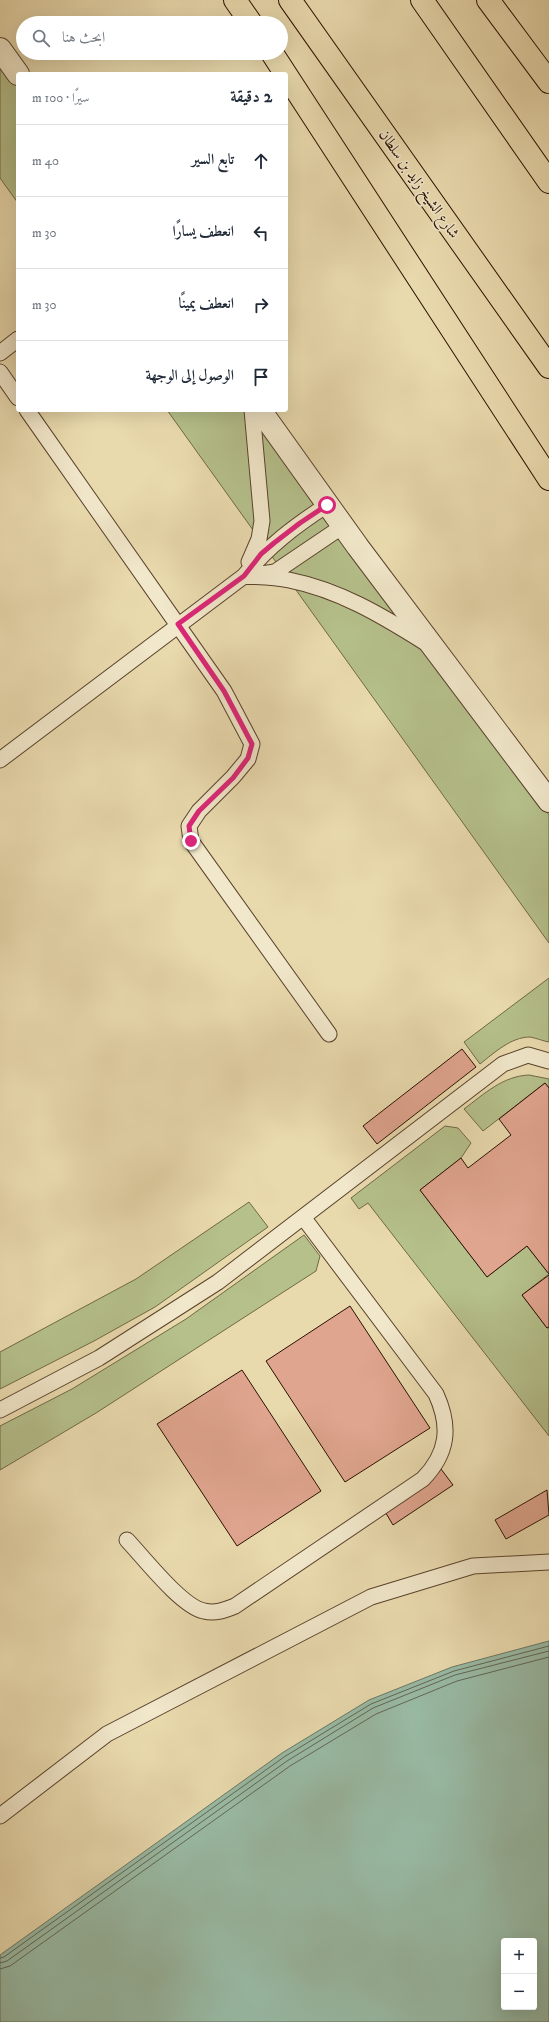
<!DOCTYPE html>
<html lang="ar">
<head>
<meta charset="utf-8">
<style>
  body { margin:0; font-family:"IM FELL DW Pica",Amiri,serif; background:#f2f2f3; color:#1f2937; direction:rtl }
  .controls { position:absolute; right:12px; bottom:12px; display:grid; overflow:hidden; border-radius:4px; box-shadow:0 4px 16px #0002 }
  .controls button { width:36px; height:36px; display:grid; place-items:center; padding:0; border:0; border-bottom:1px solid #e0e1e3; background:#fff; color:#1f2937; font:20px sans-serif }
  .stop { position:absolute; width:12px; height:12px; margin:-9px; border:3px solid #db2777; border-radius:50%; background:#fff }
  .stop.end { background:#db2777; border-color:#fff; box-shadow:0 1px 4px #0008 }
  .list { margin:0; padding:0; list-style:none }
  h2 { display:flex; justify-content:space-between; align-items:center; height:52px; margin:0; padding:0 16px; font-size:17px }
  h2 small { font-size:13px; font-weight:400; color:#747a83 }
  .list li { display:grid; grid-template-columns:26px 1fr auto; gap:12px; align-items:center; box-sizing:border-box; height:72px; padding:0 16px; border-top:1px solid #e0e1e3 }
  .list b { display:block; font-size:15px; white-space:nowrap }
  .list em { font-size:13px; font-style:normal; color:#747a83 }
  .icon { flex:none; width:22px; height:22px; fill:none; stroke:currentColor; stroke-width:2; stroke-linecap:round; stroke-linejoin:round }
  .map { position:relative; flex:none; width:549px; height:2022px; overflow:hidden; direction:ltr }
  .search { position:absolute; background:#fff; box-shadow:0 4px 16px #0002; left:16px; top:16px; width:272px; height:44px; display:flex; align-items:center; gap:10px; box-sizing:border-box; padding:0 14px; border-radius:22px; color:#747a83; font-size:15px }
  .panel { position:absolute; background:#fff; box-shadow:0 4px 16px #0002; left:16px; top:72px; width:272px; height:340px; border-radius:4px; direction:rtl }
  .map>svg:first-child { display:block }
  .green { fill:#b5c08b; stroke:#706846 }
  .water { fill:#99bba6; stroke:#6d7764; fill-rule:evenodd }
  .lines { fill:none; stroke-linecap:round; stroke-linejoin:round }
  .shore { stroke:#626653; stroke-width:1 }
  .building { fill:#e0a58f; stroke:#2b1000 }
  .lane-casing { stroke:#5a422c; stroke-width:17 }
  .street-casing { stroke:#5a422c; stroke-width:24 }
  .primary-casing { stroke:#2b1000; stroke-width:24 }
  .highway-casing { stroke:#2b1000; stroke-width:24 }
  .lane { stroke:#f1e7ca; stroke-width:15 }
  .street { stroke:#f1e7ca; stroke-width:22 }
  .primary { stroke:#e9daae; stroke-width:22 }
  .highway { stroke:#e9daae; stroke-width:22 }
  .route { stroke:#db2777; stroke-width:5 }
  .labels { text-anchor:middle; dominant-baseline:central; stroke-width:3; stroke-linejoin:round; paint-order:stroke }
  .street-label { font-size:15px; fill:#2b1000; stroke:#f1e7ca }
</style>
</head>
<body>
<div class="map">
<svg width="549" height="2022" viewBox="0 0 549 2022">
  <rect width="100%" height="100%" fill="#e9daae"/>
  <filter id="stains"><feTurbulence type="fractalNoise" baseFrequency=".005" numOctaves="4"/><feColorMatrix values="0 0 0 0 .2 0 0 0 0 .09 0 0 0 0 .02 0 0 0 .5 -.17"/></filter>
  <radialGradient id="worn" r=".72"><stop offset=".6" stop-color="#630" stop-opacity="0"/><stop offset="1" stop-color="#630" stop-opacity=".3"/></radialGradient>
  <path class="green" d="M0,59L18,84V203L0,178Z
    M167,410H255L549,815V943Z
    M549,978V1042C543,1041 536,1038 530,1037C511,1037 494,1053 480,1064L464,1042Z
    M529,1075L549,1079V1088L545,1083L483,1131L464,1109C484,1094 503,1076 529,1075Z
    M445,1126L458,1128L471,1143L461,1158L420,1190L487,1277L527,1246L549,1274L522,1295L547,1328L549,1327V1436L368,1203L359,1209L351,1198Z
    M249,1202L268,1227L155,1307L94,1341L0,1389V1352L136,1279Z
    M304,1235L320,1256L316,1271L96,1413L0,1470V1426L72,1389L186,1319Z"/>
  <path class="water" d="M549,1641V2022H0V1955L282,1753L369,1700L452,1667ZM504,1941H534V2007H504Z"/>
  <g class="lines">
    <path class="shore" d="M0,1958L4,1957L29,1939L284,1757L371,1704L454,1671L549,1646
      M0,1963L7,1961L287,1761L373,1708L455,1675L549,1651
      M0,1969L10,1966L290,1766L376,1714L457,1681L549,1657"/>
  </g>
  <path class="building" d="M462,1049L476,1067L377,1144L363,1126Z
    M545,1083L549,1088V1274L527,1246L487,1277L420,1190L461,1158L468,1168L511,1135L499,1119Z
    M549,1275V1327L547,1328L522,1295Z
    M350,1306L430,1428L345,1482L266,1361Z
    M242,1370L321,1491L237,1546L157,1424Z
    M441,1469L453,1485L393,1525L384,1510Z
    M547,1490L549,1515L506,1539L495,1520Z"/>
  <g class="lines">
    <defs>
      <path id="lane" d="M0,353L18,339
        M0,372L18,398
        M27,410L224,691L252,744L248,759L233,777L199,811L189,826L191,841L329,1034
        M249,562L259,539L262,521L252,410
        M261,574L275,572L343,526
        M244,576C259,577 274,577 289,580C339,590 381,615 424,642
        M0,760L244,576C268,546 295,526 327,505
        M0,1410L99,1358L218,1282L503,1064L528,1055L549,1061
        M127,1540C144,1558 182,1607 204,1611C215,1614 225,1610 235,1606L423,1479C448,1453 451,1427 436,1394L303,1217
        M0,1816L107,1734L371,1597L473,1566L549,1562"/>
      <path id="street" d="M0,49L18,74
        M260,410L358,547L549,801"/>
      <path id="primary" d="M235,0L251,23
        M488,0L549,82
        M272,53L549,479"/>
      <path id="highway" d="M290,0L549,367
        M422,0L549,182"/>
    </defs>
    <use href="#lane" class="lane-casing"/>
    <use href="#street" class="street-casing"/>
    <use href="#primary" class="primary-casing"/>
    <use href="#highway" class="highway-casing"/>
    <use href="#lane" class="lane"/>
    <use href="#street" class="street"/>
    <use href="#primary" class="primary"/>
    <use href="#highway" class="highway"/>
  </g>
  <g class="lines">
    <path class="route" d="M191,841L189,826L199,811L233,778L248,758L252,744L224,691L178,624L244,576L261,554L274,543L300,523L327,505"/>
  </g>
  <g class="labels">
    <g class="street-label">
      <text transform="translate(419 184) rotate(55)">شارع الشيخ زايد بن سلطان</text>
    </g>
  </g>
  <rect width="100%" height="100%" filter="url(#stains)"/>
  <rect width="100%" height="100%" fill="url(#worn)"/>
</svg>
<div class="controls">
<button>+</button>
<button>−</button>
</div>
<div class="stop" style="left:327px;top:505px"></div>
<div class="stop end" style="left:191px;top:841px"></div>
<div class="search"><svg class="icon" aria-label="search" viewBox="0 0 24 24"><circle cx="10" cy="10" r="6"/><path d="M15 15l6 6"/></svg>ابحث هنا</div>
<section class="panel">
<h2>2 دقيقة<small>سيرًا · 100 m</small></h2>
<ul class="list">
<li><svg class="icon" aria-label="ahead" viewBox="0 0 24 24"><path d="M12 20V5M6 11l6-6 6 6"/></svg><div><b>تابع السير</b></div><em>40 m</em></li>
<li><svg class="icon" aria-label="left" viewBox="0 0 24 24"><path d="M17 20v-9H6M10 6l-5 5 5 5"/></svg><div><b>انعطف يسارًا</b></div><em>30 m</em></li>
<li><svg class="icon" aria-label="right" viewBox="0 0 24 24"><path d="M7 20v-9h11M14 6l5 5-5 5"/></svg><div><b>انعطف يمينًا</b></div><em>30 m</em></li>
<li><svg class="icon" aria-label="arrive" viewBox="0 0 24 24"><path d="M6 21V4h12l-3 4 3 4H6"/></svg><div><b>الوصول إلى الوجهة</b></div></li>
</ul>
</section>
</div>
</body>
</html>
